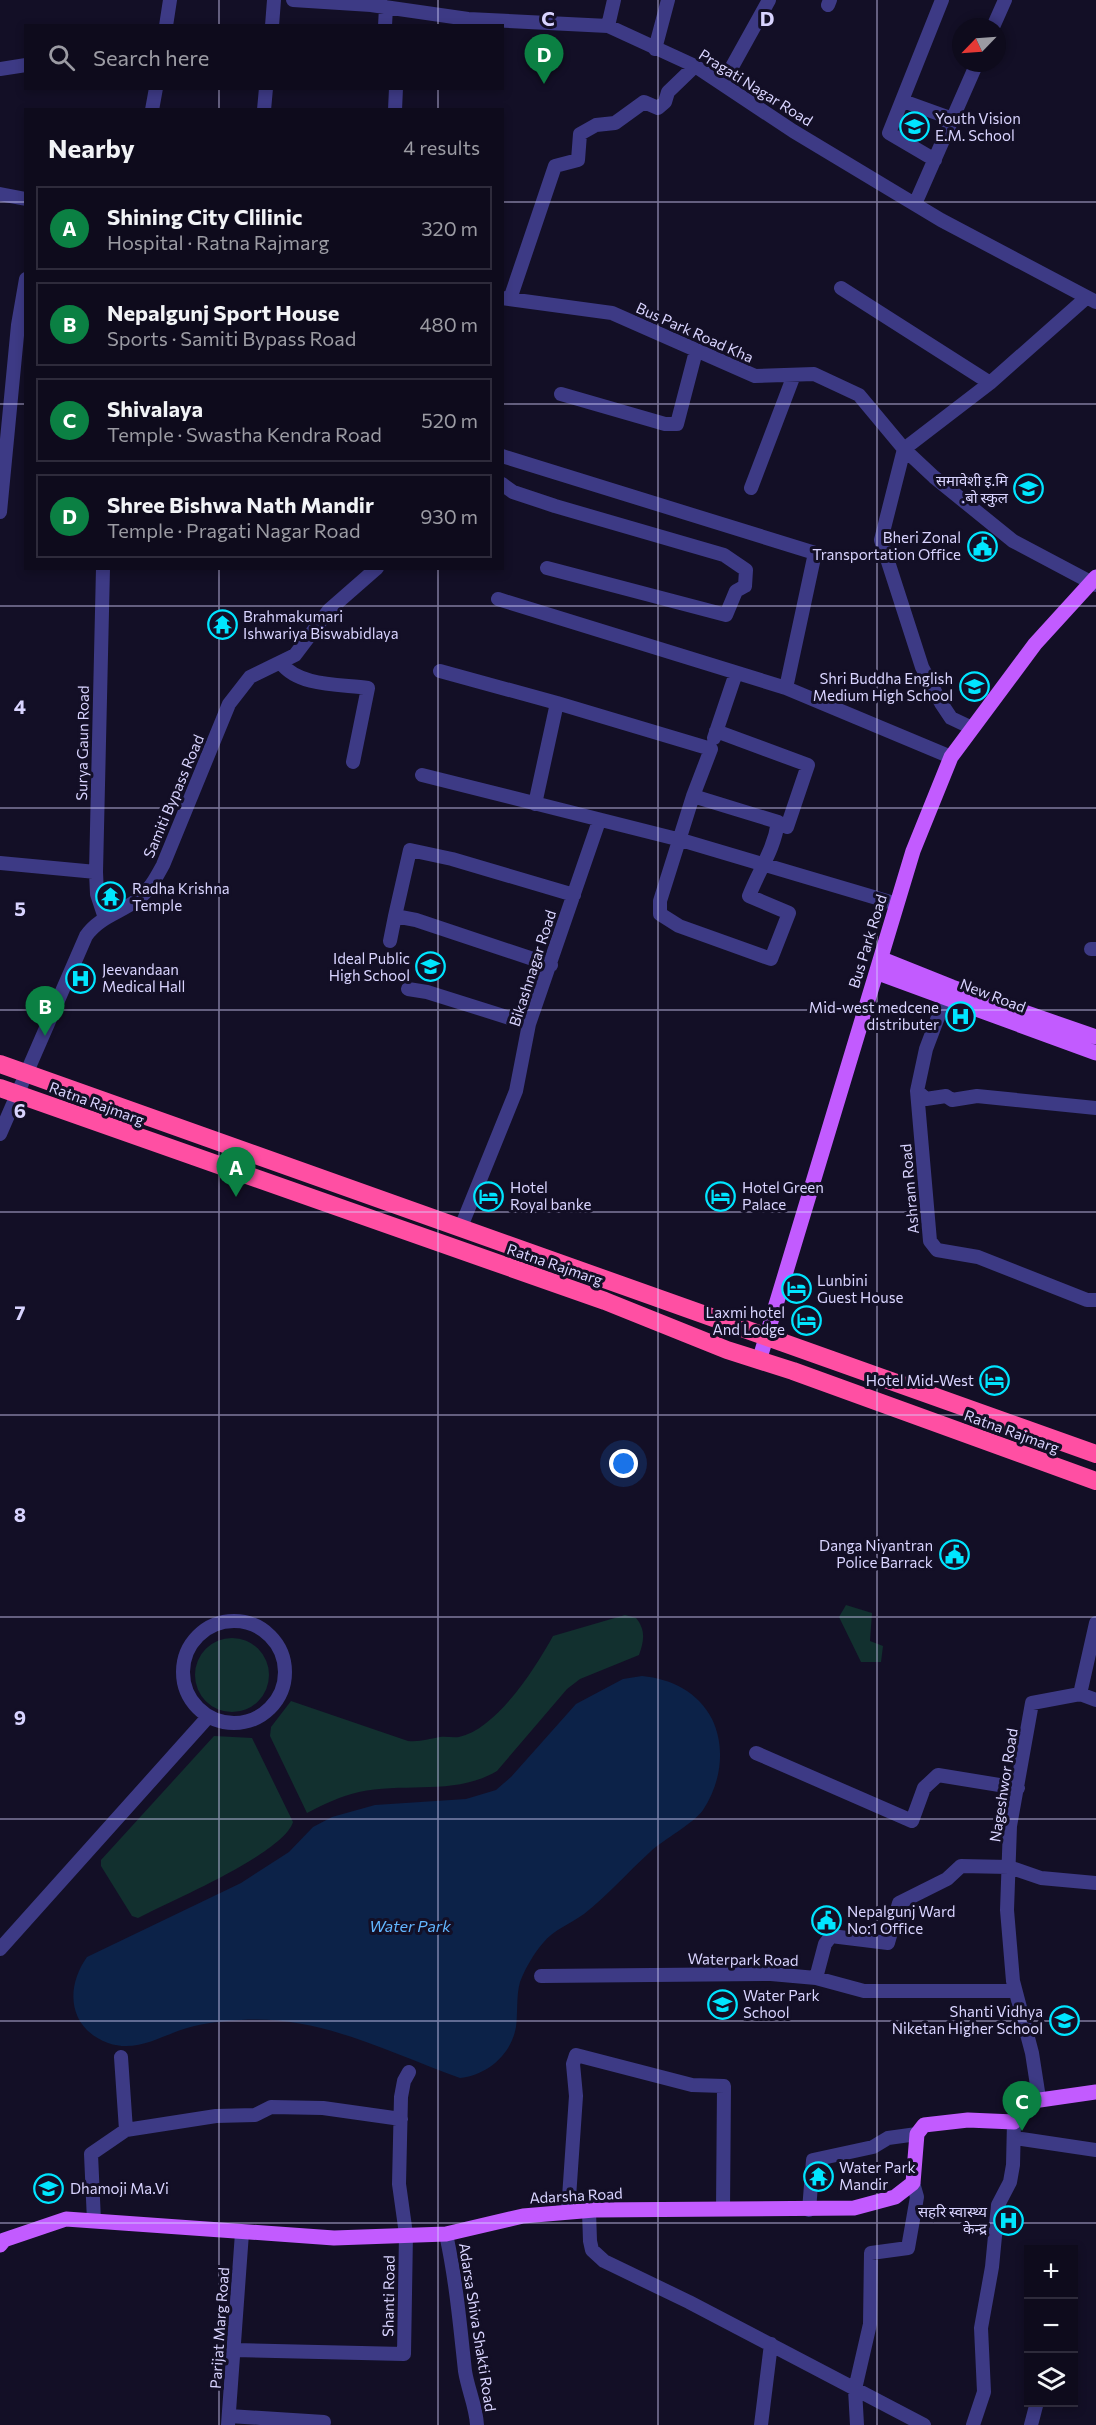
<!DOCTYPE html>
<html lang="en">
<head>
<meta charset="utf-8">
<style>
  body { margin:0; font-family:Commissioner,"Noto Sans Devanagari",sans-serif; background:#1c1929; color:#f1f3f6 }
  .controls { position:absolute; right:18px; bottom:18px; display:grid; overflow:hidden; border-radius:0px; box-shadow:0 3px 9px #0003 }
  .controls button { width:54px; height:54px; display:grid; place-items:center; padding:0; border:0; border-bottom:2px solid #2e2b3b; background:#0e0b1c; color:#f1f3f6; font:30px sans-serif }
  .compass { position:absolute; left:952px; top:18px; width:54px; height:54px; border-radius:50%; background:#0e0b1c; box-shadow:0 3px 9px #0003; rotate:245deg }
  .you { position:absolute; left:624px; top:1464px; width:21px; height:21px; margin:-15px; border:4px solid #fff; border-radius:50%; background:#1a73e8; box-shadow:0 0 0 9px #1a73e833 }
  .badge { display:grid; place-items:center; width:39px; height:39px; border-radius:50%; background:#0b8043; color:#fff; font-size:20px; font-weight:700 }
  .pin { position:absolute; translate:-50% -50px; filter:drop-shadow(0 2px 3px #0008) }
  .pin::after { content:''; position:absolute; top:32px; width:21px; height:18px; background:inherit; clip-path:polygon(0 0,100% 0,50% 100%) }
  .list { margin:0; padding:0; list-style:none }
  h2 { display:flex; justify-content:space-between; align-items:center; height:78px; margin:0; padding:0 24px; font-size:26px }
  h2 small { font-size:20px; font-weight:400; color:#9b9ba3 }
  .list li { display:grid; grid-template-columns:39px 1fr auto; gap:18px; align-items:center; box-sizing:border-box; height:84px; margin:0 12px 12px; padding:0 12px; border:2px solid #2e2b3b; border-radius:0px }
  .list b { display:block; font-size:22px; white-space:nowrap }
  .list p { margin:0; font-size:20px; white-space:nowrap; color:#9b9ba3 }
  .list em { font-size:20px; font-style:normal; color:#9b9ba3 }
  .icon { flex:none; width:33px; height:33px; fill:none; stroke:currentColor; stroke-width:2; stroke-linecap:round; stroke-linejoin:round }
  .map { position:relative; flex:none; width:1096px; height:2425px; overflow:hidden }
  .search { position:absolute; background:#0e0b1c; box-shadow:0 3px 9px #0003; left:24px; top:24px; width:480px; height:66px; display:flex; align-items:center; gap:15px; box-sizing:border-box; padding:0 21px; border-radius:0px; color:#9b9ba3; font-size:22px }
  .panel { position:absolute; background:#0e0b1c; box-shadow:0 3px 9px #0003; left:24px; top:108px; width:480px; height:462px; border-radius:0px }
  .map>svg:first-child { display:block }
  .green { fill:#12302f }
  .water { fill:#0c2248 }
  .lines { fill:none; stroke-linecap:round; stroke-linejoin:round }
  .minor { stroke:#3d3a85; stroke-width:14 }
  .major { stroke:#c25bff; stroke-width:15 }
  .highway { stroke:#ff4fa3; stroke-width:18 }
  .grid { fill:none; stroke:#d9d4ff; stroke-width:1.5; stroke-opacity:0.55 }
  .labels { text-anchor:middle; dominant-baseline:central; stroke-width:6; stroke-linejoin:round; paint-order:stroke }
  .street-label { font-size:15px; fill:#d9d4ff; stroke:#130f26 }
  .poi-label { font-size:15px; fill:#d9d4ff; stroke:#130f26; text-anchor:start }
  .water-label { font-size:16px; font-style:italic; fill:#62b6ff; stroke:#130f26 }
  .grid-label { font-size:20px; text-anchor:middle; font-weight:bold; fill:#d9d4ff; stroke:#130f26; stroke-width:6; stroke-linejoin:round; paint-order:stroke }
</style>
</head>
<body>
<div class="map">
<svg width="1096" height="2425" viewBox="0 0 1096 2425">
  <rect width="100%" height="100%" fill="#130f26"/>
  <path class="green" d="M846,1605L872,1613L870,1641L883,1646L881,1662H861L839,1617Z
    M625,1615L636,1618C646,1630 644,1641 639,1655L580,1679L567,1689L497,1771C455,1796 405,1782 359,1792C341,1796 324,1804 307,1813L270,1736L271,1727L291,1701L408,1741C421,1742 428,1739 440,1737C446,1736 453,1738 459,1737C497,1729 536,1667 553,1636Z
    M195 1675a37 37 0 1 1 74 0a37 37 0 1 1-74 0Z
    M214,1736L252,1738L293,1822C284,1852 180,1897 150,1912L138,1918L132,1916L101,1866V1860Z"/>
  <path class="water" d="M642,1676C672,1679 698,1692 712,1719C726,1748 721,1783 703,1810C693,1824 664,1839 650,1852C628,1872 607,1896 584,1914C570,1924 553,1930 543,1943C534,1953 525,1969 520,1982C516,1996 518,2013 516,2027C511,2055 487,2075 460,2078C388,2052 319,2015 241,2020C223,2021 204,2023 187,2028C160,2036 137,2053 108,2043C68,2028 65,1988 87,1957L241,1883L289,1852L313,1827L332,1817L375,1805L466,1799L496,1790L511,1777L576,1704L623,1679Z"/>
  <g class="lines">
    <path class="minor" d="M293,0L371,5L468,19L608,26L695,66L793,131L941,220L1096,302
      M828,5L830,0
      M166,26L170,0
      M272,26L274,0
      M385,26L386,7
      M608,26L614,0
      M993,27L1005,0
      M655,49L668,0
      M0,69L26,65
      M723,83L769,0
      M903,101L953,119
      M152,110L156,88
      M264,110L266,88
      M395,110L396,88
      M935,160L889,133L942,0
      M0,194L26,199
      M915,204L977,63
      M841,288L990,383
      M502,298L612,313L755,376L814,374L859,395L904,449L934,477L1013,541L1096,585
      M510,299L555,166L578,160L580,134L596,125L615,123L644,102L658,108L665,102L668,92L695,66
      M561,394L665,424H677L696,351
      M502,456L815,553L786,688
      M502,484L513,492L555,506L724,555L746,570L745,586L736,591L726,615L547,568
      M751,488L794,375
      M0,512L18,325L26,279
      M103,568L96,872L97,894L105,918
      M498,599L786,688L951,757
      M281,663C299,687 341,684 368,688L353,762
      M440,671L557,703
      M970,727L951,718L941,703L922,667L881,540L904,449L990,383L1086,298
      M714,738L736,673
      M422,775L681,840L897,904
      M693,796L778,822
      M535,804L557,703L711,749L693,796L660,901V914L679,926L771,959L789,913L749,896C759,870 774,850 778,822L787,827L808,765L716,731
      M0,863L96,872
      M390,941L395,916
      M1091,949H1096
      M551,965L416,920L395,916L410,850L452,859L574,895
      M408,989L427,992L529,1024
      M946,996L926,1049L917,1091L930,1241L937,1250L978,1257L1087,1300H1096
      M917,1091L926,1099L946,1096L952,1100L977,1096L1096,1108
      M0,1134L86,936C99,917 120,913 137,900C149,891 156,878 163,865L229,704L250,677L295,655L329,610L377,568
      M461,1227L516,1091L529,1024L599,821
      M183 1672a51 51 0 1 1 102 0a51 51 0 1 1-102 0Z
      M1080,1694L1096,1700
      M756,1753L912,1821L924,1788L938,1775L1018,1788
      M0,1949L208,1717
      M541,1976L771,1974L816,1978L864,1991H1015
      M816,1978L825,1944L831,1936L888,1943L899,1903L947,1879L961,1866L1009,1867L1041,1878L1096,1883
      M1039,2098L1032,2053L1013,1981L1007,1910L1010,1826L1032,1703L1080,1694L1096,1623
      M126,2130L216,2116L255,2115L271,2107L323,2108L401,2119
      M1015,2138L1096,2150
      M809,2210L813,2160L873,2147L888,2138L917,2134
      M589,2211L590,2241L592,2250L604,2261L689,2302L924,2425
      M568,2212L576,2096L573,2064L576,2055L692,2085L724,2086L723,2209
      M94,2221L91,2154L126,2130L121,2057
      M446,2234C456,2280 460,2325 465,2371C468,2390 476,2406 477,2425
      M234,2350L404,2354L406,2234L399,2184L401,2097L404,2081L409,2072
      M229,2416L324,2422
      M228,2425L242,2233
      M761,2425L771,2344
      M857,2425L855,2389L870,2324L871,2253L908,2248L917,2197L913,2183
      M973,2425L984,2392L981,2328L992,2267L998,2205L1010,2182L1013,2165L1014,2122
      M1031,2425L1037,2402"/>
    <path class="major" d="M882,959L952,987L1096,1037
      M878,973L1096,1053
      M759,1361L913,851L951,757L1035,644L1096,577
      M0,2245L4,2240L66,2219L334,2238L446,2234L523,2216L594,2210L854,2208L895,2197L913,2183L917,2134L924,2125L968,2120L1014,2122L1026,2102L1096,2092"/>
    <path class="highway" d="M0,1064L1096,1454
      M0,1088L605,1301L727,1350L793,1371L1096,1481"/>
  </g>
  <path class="grid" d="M219,0V26M438,0V26M658,0V2425M877,0V2425M219,88V110M438,88V110M0,202H26M502,202H1096M0,404H26M502,404H1096M219,568V2425M438,568V2425M0,606H1096M0,808H1096M0,1010H1096M0,1212H1096M0,1415H1096M0,1617H1096M0,1819H1096M0,2021H1096M0,2223H1096"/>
  <defs>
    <symbol id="school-ring" viewBox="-11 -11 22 22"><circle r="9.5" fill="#130f26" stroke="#00e5ff" stroke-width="1.5"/><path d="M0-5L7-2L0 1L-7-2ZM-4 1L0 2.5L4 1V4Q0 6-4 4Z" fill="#00e5ff"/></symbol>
    <symbol id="civic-ring" viewBox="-11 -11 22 22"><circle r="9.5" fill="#130f26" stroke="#00e5ff" stroke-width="1.5"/><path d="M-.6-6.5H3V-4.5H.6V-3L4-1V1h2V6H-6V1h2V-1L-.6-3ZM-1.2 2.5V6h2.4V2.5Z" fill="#00e5ff"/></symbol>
    <symbol id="temple-ring" viewBox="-11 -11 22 22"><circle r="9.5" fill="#130f26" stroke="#00e5ff" stroke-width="1.5"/><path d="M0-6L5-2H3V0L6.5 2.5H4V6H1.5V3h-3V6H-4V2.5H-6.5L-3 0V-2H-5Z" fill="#00e5ff"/></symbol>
    <symbol id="hospital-ring" viewBox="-11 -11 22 22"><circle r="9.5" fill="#130f26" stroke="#00e5ff" stroke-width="1.5"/><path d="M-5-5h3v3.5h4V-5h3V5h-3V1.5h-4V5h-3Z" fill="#00e5ff"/></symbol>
    <symbol id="hotel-ring" viewBox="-11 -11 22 22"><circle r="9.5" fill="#130f26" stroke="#00e5ff" stroke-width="1.5"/><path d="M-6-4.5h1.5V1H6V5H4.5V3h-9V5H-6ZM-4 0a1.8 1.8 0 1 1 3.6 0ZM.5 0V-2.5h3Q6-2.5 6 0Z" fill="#00e5ff"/></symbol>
  </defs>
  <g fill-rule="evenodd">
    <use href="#school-ring" x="898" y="110" width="33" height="33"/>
    <use href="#school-ring" x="1012" y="472" width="33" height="33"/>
    <use href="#civic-ring" x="966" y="530" width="33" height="33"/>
    <use href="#temple-ring" x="206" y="608" width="33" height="33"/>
    <use href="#school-ring" x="958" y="670" width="33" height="33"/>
    <use href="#temple-ring" x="94" y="880" width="33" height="33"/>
    <use href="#school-ring" x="414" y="950" width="33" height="33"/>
    <use href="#hospital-ring" x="64" y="962" width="33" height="33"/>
    <use href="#hospital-ring" x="944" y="1000" width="33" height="33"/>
    <use href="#hotel-ring" x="472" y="1180" width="33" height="33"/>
    <use href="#hotel-ring" x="704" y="1180" width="33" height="33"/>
    <use href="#hotel-ring" x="780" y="1272" width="33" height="33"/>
    <use href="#hotel-ring" x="790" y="1304" width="33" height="33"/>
    <use href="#hotel-ring" x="978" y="1364" width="33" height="33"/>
    <use href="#civic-ring" x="938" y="1538" width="33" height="33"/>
    <use href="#civic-ring" x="810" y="1904" width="33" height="33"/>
    <use href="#school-ring" x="706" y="1988" width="33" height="33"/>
    <use href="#school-ring" x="1048" y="2004" width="33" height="33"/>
    <use href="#temple-ring" x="802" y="2160" width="33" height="33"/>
    <use href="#school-ring" x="32" y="2172" width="33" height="33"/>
    <use href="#hospital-ring" x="992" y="2204" width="33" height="33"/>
  </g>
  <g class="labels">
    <g class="street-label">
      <text transform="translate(756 87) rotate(32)">Pragati Nagar Road</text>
      <text transform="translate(695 332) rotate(24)">Bus Park Road Kha</text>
      <text transform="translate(82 743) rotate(-89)">Surya Gaun Road</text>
      <text transform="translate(173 796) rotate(-67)">Samiti Bypass Road</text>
      <text transform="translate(867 941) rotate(-73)">Bus Park Road</text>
      <text transform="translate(532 968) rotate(-72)">Bikashnagar Road</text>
      <text transform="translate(993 995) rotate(21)">New Road</text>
      <text transform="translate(97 1103) rotate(20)">Ratna Rajmarg</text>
      <text transform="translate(909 1189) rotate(-95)">Ashram Road</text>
      <text transform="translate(555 1264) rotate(19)">Ratna Rajmarg</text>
      <text transform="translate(1012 1431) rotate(20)">Ratna Rajmarg</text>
      <text transform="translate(1003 1785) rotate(-81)">Nageshwor Road</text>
      <text transform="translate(743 1959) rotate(1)">Waterpark Road</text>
      <text transform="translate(576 2195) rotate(-3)">Adarsha Road</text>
      <text transform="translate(388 2296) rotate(-89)">Shanti Road</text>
      <text transform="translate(478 2327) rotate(81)">Adarsa Shiva Shakti Road</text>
      <text transform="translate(219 2328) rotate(-86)">Parijat Marg Road</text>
    </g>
    <g class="poi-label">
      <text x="935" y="118">Youth Vision<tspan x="935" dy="17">E.M. School</tspan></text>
      <text x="1008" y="480" text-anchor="end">समावेशी इ.मि<tspan x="1008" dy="17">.बाे स्कुल</tspan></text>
      <text x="961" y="537" text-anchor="end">Bheri Zonal<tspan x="961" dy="17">Transportation Office</tspan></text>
      <text x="243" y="616">Brahmakumari<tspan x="243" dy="17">Ishwariya Biswabidlaya</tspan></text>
      <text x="953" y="678" text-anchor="end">Shri Buddha English<tspan x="953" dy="17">Medium High School</tspan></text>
      <text x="132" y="888">Radha Krishna<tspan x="132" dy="17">Temple</tspan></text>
      <text x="410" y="958" text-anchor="end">Ideal Public<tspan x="410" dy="17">High School</tspan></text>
      <text x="102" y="969">Jeevandaan<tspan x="102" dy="17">Medical Hall</tspan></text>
      <text x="939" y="1007" text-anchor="end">Mid-west medcene<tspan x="939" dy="17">distributer</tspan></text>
      <text x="510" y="1187">Hotel<tspan x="510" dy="17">Royal banke</tspan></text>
      <text x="742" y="1187">Hotel Green<tspan x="742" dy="17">Palace</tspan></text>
      <text x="817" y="1280">Lunbini<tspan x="817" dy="17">Guest House</tspan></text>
      <text x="785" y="1312" text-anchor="end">Laxmi hotel<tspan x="785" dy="17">And Lodge</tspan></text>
      <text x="974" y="1380" text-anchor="end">Hotel Mid-West</text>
      <text x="933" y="1545" text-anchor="end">Danga Niyantran<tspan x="933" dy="17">Police Barrack</tspan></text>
      <text x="847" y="1911">Nepalgunj Ward<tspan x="847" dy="17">No:1 Office</tspan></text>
      <text x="743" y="1995">Water Park<tspan x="743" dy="17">School</tspan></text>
      <text x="1043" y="2011" text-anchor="end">Shanti Vidhya<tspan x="1043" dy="17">Niketan Higher School</tspan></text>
      <text x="839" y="2167">Water Park<tspan x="839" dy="17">Mandir</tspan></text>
      <text x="70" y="2188">Dhamoji Ma.Vi</text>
      <text x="987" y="2211" text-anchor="end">सहरि स्वास्थ्य<tspan x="987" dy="17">केन्द्र</tspan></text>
    </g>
    <g class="water-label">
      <text x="410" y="1925">Water Park</text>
    </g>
  </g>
  <g class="grid-label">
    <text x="548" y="26">C</text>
    <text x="767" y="26">D</text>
    <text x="20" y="714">4</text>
    <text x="20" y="916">5</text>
    <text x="20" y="1118">6</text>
    <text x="20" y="1320">7</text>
    <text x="20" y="1522">8</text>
    <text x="20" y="1725">9</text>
  </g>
</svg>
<div class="controls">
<button>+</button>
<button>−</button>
<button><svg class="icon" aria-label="layers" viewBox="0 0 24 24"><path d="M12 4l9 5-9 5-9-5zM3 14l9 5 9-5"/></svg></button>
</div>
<svg class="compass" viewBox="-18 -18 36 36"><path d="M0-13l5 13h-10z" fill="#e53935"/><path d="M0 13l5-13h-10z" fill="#9b9ba3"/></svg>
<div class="you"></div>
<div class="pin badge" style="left:236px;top:1197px">A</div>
<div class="pin badge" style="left:45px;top:1036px">B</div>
<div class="pin badge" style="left:1022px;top:2131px">C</div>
<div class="pin badge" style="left:544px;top:84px">D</div>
<div class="search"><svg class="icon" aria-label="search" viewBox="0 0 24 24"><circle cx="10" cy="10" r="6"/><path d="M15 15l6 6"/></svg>Search here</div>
<section class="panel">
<h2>Nearby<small>4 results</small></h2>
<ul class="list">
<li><span class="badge">A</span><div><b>Shining City Clilinic</b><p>Hospital · Ratna Rajmarg</p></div><em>320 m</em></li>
<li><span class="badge">B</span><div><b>Nepalgunj Sport House</b><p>Sports · Samiti Bypass Road</p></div><em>480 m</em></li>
<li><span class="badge">C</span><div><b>Shivalaya</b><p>Temple · Swastha Kendra Road</p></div><em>520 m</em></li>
<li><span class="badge">D</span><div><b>Shree Bishwa Nath Mandir</b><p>Temple · Pragati Nagar Road</p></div><em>930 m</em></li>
</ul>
</section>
</div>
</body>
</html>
